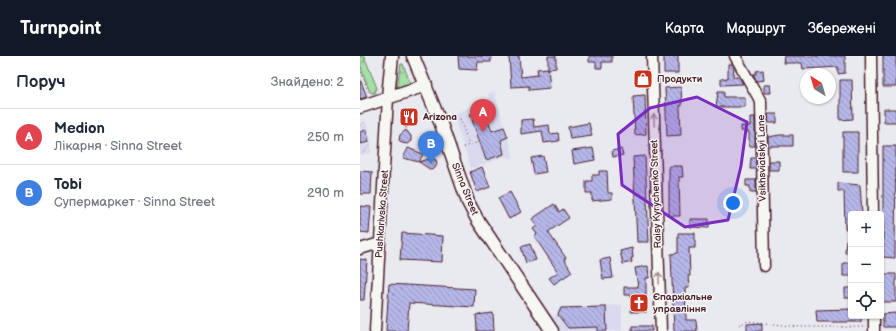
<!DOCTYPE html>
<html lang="uk">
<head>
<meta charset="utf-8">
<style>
  body { margin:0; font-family:"Balsamiq Sans",sans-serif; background:#f6f6f7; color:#1f2937 }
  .controls { position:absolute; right:12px; bottom:12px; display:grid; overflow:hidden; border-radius:4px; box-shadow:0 1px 3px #0004 }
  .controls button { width:36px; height:36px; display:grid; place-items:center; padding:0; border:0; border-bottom:1px solid #e0e1e3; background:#fff; color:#1f2937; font:20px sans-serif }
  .compass { position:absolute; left:440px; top:12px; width:36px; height:36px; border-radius:50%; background:#fff; box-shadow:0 1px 3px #0004; rotate:323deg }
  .you { position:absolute; left:373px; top:147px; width:14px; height:14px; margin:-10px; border:3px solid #fff; border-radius:50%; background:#1a73e8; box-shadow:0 0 0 6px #1a73e833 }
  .badge { display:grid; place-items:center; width:26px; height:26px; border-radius:50%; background:#111827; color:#fff; font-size:13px; font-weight:700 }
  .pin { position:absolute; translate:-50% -33px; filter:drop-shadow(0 1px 2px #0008) }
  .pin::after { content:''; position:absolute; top:21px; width:14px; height:12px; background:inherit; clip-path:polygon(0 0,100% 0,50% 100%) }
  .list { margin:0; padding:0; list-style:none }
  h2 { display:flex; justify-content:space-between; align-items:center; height:52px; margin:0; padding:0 16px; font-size:17px }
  h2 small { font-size:13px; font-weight:400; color:#747a83 }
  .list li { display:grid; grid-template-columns:26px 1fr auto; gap:12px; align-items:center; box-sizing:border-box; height:56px; padding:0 16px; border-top:1px solid #e0e1e3 }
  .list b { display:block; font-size:15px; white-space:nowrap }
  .list p { margin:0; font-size:13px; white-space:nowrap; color:#747a83 }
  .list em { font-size:13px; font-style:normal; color:#747a83 }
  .icon { flex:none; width:22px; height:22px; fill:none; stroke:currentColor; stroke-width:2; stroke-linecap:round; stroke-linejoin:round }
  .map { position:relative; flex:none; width:536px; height:275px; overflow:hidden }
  header { display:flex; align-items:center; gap:24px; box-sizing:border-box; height:56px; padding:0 20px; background:#111827; color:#fff }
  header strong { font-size:19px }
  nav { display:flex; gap:22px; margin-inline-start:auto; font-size:14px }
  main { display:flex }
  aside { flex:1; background:#fff }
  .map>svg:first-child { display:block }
  .built { fill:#dadaee }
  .industrial { fill:url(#industrial-furrows) }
  .grass { fill:url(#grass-tufts); stroke:#788069 }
  .forest { fill:url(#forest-firs); stroke:#788069 }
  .building { fill:url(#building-back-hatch); stroke:#4a1f2b }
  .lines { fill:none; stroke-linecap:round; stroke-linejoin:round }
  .minor-casing { stroke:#4a1f2b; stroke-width:13 }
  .major-casing { stroke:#4a1f2b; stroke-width:15 }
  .path { stroke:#4a1f2b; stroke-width:1; stroke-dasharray:1 3; stroke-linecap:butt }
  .minor { stroke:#f6f6f2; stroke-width:10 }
  .major { stroke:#f6f6f2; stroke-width:12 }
  .oneway { stroke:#a99598 }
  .marked { fill:#7b2cbf; fill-opacity:0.2; stroke:#7b2cbf; stroke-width:3; stroke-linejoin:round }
  .labels { text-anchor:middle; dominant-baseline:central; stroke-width:3; stroke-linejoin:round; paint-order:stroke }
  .poi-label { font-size:10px; font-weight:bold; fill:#4a1f2b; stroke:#f6f6f2; text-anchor:start }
  .street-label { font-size:10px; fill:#4a1f2b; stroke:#f6f6f2 }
</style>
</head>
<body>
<header>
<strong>Turnpoint</strong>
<nav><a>Карта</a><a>Маршрут</a><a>Збережені</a></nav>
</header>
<main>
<aside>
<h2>Поруч<small>Знайдено: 2</small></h2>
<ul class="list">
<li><span class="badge" style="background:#e0444e">A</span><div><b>Medion</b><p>Лікарня · Sinna Street</p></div><em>250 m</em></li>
<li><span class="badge" style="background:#3f7fe0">B</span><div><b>Tobi</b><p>Супермаркет · Sinna Street</p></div><em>290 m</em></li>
</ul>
</aside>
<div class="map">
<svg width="536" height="275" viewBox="0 0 536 275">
  <defs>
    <pattern id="industrial-furrows" width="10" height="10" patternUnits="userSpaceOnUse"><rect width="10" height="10" fill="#dadaee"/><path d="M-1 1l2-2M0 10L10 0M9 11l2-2" fill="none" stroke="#bdbbcc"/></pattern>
    <pattern id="grass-tufts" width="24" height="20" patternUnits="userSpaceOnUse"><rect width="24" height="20" fill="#a5e0a7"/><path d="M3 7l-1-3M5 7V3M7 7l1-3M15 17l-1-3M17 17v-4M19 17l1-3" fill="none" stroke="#90c090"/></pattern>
    <pattern id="forest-firs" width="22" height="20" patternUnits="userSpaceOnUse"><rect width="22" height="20" fill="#a5e0a7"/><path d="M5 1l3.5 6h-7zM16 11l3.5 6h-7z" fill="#90c090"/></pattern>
    <pattern id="building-back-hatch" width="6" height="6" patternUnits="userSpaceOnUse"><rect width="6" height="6" fill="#b6b7e9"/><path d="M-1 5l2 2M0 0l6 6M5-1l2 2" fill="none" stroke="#9694bd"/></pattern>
  </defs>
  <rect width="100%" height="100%" fill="#e9e9f0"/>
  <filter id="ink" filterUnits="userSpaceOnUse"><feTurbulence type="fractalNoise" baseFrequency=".025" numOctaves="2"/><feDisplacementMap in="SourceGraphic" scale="8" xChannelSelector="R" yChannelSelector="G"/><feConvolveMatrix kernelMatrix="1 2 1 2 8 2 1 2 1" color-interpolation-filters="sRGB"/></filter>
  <g filter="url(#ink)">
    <path class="built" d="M134,36L154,102L144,101L111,113L93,58L128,45V38Z
      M262,249V275H199L190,262L195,260L200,251Z"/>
    <path class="industrial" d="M6,65L11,85V97L0,98V67Z"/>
    <path class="grass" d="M41,8H43L50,27L37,31Z"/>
    <path class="forest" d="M0,0H4L17,32L15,37H11C5,26 0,13 0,0Z"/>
    <path class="building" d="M98,0H131V6H118L117,14L99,13Z
      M149,0H159L161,21L178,19L177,13L188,12L190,32L169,34V30L151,31Z
      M188,0H196V12L188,13Z
      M229,0H252V6H242V12H236V6H229Z
      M304,0H318V17H304Z
      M424,0H485V17L478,18V11L443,13L442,7H423Z
      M523,0H536V31H523Z
      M368,8H372L374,11L373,21H379L383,28L361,29V23L368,22Z
      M403,14L404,24L397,25L393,18H396V15Z
      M0,23L7,41L0,43Z
      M480,24H492L493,63L480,64Z
      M404,29H410L411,37H404Z
      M321,31L322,50H320L321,79L307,80L305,32Z
      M358,35H364V41H385V51H356Z
      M285,39L286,78L275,79L273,40Z
      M124,53L132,75L144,71L148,81L141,84L144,98L126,104L110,58Z
      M524,53H536V66H524Z
      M45,58L49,59L52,62V67L46,72L41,66V62Z
      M408,58H417V67H409Z
      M390,61H395V90H389V76L381,75V70H390Z
      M173,63L174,71L189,69L190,78L198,77L199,85L184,87L182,75L161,78V64Z
      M229,67L232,80L210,83L208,71Z
      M6,74L9,86L0,88V76Z
      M46,74L51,80V85L47,88L42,87L39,84L40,79Z
      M483,76H498V116H483Z
      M420,79H433V90H408V81Z
      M523,90H536L535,202L523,201Z
      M48,92L63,98L59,106L43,102Z
      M233,92L235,104L214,108L212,95Z
      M261,93L263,99L253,101L252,95Z
      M183,100L186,116L174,118L171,102Z
      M285,100L289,186H277L273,101Z
      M72,102L76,104L77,108L75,112L71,114L59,106Z
      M391,102H396V113H390Z
      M409,105H419V114H409Z
      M309,110H322L323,121H319L320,160H309Z
      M122,111L130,131L117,136L110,116Z
      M0,115L12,116L11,138H0Z
      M239,115H247L248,137H252V143L232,145V137H226V125H232V119H239Z
      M386,124H396V136H390V130H386Z
      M478,127L500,129L502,158H491V173H485L484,135H478Z
      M150,136L161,156L149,163L138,142Z
      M194,148L199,156L203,153L209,162L188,176L206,202L204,203L212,216L194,228L189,222L198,216L174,180L177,178L173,173L177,170L172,163Z
      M0,150L11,151L9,177L0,176Z
      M330,163H349V172L330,171Z
      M42,177L83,180L82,206L40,204Z
      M318,177H335V192H329L330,220H328L329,232H325L326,264H336L337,275H314L311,198L318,197Z
      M486,184H491V197H485Z
      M170,188L176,204L166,207L161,191Z
      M272,192L273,202H271L272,206L263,208L260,195Z
      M250,202L253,222L243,223L240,204Z
      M0,203L7,204L4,244H0Z
      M483,207H491V220H483Z
      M288,210L289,222H286V256H271V239H264V231H278L275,212Z
      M523,218H536V246H522Z
      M29,228L115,233L114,251L49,247L47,275H26Z
      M485,232H491V242H485Z
      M246,251L247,275H238V271L208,272L198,259L201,252Z
      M491,253V260H501V266H457L456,254Z
      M133,257L134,275H117L116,259Z
      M536,257V271H523V258Z
      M402,267V275H387V268Z
      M272,270H292V275H272Z"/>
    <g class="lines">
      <defs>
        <path id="minor" d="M292,0L301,275
          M375,0L401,46L404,210
          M511,0L513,158
          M0,193L20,187
          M514,260V275
          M15,275L28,41"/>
        <path id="major" d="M53,0L81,68L108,146L117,163L192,275
          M28,41L32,0
          M0,51L66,29"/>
      </defs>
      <use href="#minor" class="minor-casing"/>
      <use href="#major" class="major-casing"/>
      <path class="path" d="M0,12L9,38
        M100,63L109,89
        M103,91L119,86
        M379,269L388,265L440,271H506"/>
      <use href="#minor" class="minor"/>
      <use href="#major" class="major"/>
    </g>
    <defs><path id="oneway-shaft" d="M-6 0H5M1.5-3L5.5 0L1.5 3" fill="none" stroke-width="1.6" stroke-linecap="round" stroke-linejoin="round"/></defs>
    <g class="oneway">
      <use href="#oneway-shaft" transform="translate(294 64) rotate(-92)"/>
      <use href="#oneway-shaft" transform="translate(299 222) rotate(-92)"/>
    </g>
  </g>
  <path class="marked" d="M337,41L387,66L381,110L368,164L325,171L262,129L258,78L290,52Z"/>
  <defs>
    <symbol id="shop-square" viewBox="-11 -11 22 22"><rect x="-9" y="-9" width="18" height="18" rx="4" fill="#c8321e" stroke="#f6f6f2"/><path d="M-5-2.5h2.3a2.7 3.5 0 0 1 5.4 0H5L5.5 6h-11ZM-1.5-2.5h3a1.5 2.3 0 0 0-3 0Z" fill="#fff"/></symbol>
    <symbol id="restaurant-square" viewBox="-11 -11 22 22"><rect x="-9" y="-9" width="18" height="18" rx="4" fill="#c8321e" stroke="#f6f6f2"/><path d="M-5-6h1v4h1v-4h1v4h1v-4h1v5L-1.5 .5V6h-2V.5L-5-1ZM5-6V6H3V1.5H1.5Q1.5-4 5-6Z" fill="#fff"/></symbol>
    <symbol id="church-square" viewBox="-11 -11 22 22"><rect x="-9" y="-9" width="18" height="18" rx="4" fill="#c8321e" stroke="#f6f6f2"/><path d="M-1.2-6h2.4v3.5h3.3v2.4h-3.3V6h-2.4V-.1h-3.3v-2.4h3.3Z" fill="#fff"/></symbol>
  </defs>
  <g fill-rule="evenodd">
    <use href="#shop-square" x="272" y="12" width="22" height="22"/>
    <use href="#restaurant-square" x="38" y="50" width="22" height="22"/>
    <use href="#church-square" x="268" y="236" width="22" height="22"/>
  </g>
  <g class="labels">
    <g class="poi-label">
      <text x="297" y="23">Продукти</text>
      <text x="63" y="61">Arizona</text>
      <text x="293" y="241">Єпархіальне<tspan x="293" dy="12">управління</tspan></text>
    </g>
    <g class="street-label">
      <text transform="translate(402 102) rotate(-91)">Vsikhsviatskyi Lane</text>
      <text transform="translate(105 133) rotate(68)">Sinna Street</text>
      <text transform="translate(296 138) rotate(-92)">Raisy Kyrychenko Street</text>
      <text transform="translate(22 158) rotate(-86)">Pushkarivska Street</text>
    </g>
  </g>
</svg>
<div class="controls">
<button>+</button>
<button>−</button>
<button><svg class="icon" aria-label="locate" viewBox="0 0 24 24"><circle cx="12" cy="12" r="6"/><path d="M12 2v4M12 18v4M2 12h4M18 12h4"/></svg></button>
</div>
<svg class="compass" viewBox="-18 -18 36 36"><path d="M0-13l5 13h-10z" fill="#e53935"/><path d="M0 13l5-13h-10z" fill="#747a83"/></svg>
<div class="you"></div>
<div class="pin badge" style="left:123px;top:76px;background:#e0444e">A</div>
<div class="pin badge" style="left:71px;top:108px;background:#3f7fe0">B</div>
</div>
</main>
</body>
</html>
